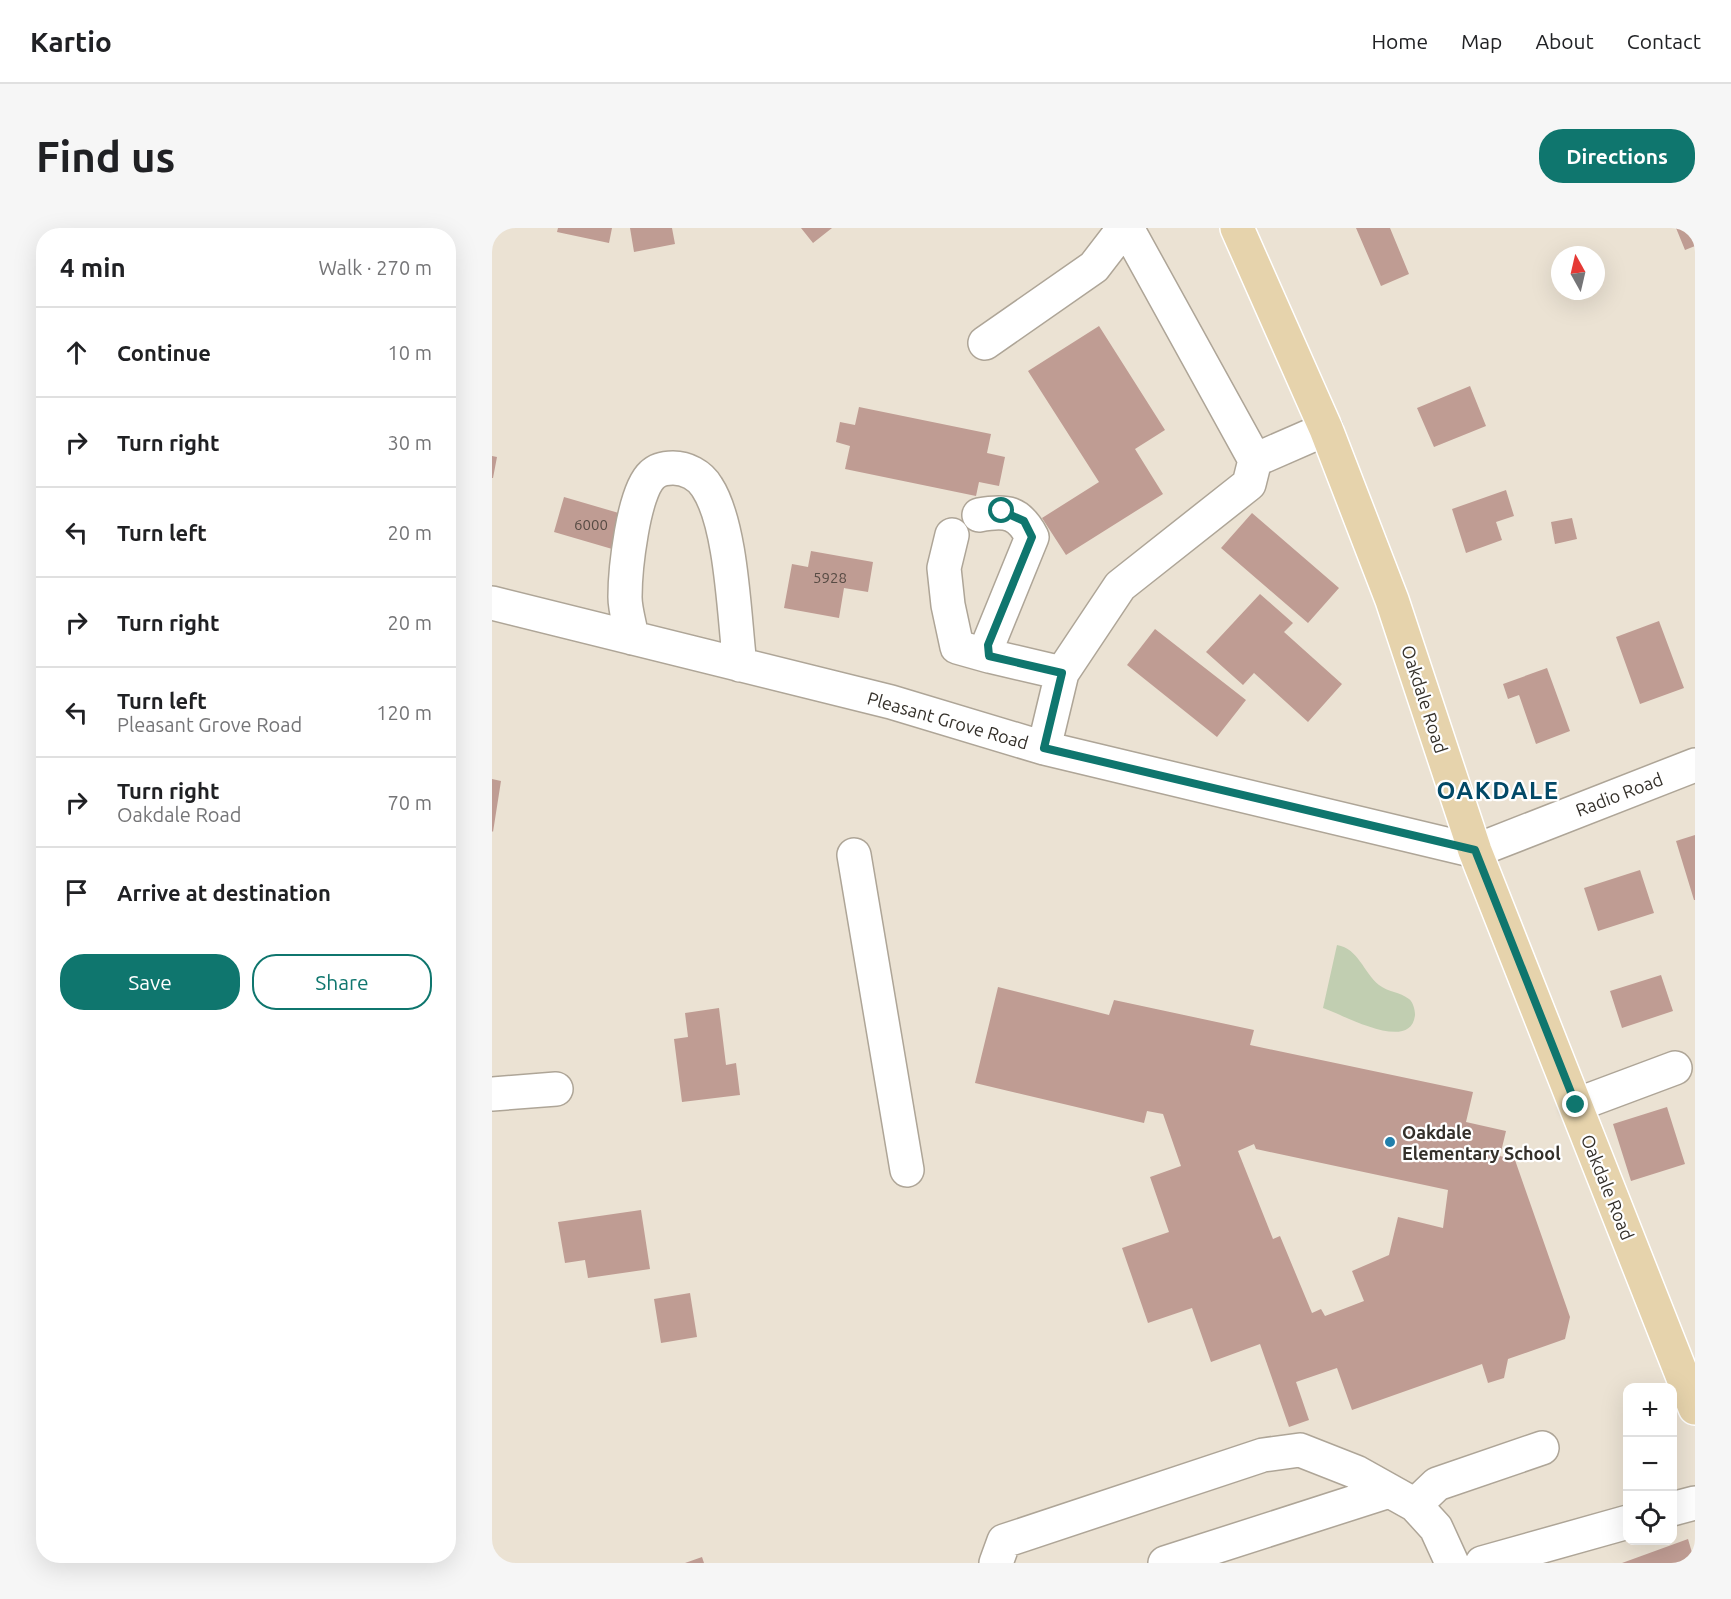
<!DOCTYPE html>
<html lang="en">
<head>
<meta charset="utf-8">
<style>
  body { margin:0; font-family:Ubuntu,sans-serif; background:#f6f6f6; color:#202124 }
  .controls { position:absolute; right:18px; bottom:18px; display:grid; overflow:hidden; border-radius:12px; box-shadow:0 6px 24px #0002 }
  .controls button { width:54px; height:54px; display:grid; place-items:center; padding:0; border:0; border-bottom:2px solid #e0e0e0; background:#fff; color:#202124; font:30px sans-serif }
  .compass { position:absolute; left:1059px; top:18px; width:54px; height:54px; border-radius:50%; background:#fff; box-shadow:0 6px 24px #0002; rotate:352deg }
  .stop { position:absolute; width:18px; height:18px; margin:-14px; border:4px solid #0f766e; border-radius:50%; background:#fff }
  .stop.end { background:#0f766e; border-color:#fff; box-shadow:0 2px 6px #0008 }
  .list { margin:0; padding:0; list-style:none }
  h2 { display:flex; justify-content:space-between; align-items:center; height:78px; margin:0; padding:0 24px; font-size:26px }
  h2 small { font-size:20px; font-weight:400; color:#757577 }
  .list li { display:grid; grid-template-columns:39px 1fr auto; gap:18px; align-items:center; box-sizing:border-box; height:90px; padding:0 24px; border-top:2px solid #e0e0e0 }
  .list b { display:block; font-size:22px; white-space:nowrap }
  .list p { margin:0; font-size:20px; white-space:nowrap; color:#757577 }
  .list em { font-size:20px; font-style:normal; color:#757577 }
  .actions { display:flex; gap:12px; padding:18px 24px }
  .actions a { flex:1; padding:14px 0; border:2px solid #0f766e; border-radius:24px; text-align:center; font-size:21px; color:#0f766e }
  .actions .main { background:#0f766e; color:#fff }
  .icon { flex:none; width:33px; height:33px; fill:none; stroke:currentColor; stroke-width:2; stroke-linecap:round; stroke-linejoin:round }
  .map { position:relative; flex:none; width:1203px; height:1335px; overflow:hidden; border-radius:24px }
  header { display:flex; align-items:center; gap:36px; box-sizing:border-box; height:84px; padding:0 30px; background:#fff; border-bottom:2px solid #e0e0e0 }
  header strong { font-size:28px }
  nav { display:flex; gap:33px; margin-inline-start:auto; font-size:21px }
  .intro { display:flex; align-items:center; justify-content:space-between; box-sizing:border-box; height:144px; padding:0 36px }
  h1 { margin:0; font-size:42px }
  .button { padding:15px 27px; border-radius:24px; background:#0f766e; color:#fff; font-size:21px; font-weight:700 }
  main { display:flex; gap:36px; padding:0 36px }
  aside { flex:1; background:#fff; border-radius:24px; box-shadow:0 6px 24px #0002 }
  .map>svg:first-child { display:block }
  .green { fill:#c1ceb1 }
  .building { fill:#bf9c93; fill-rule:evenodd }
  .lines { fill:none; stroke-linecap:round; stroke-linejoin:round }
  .minor-casing { stroke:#aea597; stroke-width:36 }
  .major-casing { stroke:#fff; stroke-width:36 }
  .minor { stroke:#fff; stroke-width:33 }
  .major { stroke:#e6d3ac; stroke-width:33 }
  .route { stroke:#0f766e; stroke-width:8 }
  .poi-dot { fill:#217fab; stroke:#fff; stroke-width:2 }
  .labels { text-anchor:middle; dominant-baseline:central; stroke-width:4.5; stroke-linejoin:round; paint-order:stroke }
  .number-label { font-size:15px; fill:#574b44 }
  .street-label { font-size:18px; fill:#34302a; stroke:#fff }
  .poi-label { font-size:18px; font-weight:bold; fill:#34302a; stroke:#fff; text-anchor:start }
  .district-label { font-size:24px; font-weight:bold; letter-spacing:1.5px; fill:#024967; stroke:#fff }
</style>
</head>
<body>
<header>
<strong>Kartio</strong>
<nav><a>Home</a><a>Map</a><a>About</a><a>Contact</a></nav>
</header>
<div class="intro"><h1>Find us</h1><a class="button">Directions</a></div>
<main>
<aside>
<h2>4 min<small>Walk · 270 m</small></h2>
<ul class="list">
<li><svg class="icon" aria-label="ahead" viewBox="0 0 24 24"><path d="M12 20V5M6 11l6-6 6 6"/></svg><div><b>Continue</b></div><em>10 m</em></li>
<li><svg class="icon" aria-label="right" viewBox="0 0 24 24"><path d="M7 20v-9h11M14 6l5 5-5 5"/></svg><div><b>Turn right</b></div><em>30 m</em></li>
<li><svg class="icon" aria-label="left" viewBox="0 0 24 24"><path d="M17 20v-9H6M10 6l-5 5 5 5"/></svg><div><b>Turn left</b></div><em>20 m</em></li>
<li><svg class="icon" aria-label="right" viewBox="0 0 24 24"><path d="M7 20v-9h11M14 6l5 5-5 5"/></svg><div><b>Turn right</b></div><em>20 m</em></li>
<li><svg class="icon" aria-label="left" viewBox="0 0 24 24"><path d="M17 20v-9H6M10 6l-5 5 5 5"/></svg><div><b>Turn left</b><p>Pleasant Grove Road</p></div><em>120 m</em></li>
<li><svg class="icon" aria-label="right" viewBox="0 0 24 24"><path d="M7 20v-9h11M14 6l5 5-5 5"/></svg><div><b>Turn right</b><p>Oakdale Road</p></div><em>70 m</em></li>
<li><svg class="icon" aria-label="arrive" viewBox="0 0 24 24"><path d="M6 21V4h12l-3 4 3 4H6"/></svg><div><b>Arrive at destination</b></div></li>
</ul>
<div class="actions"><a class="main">Save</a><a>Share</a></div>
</aside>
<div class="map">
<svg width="1203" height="1335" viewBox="0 0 1203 1335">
  <rect width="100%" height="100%" fill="#ebe2d3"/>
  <path class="green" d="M845,717C867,721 871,744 887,757C896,764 908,764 917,771C921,774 923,782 923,787C919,826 850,786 831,780Z"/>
  <path class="building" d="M66,0H120L117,15L65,4Z
    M138,0H180L183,16L142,24Z
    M309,0H340L321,15Z
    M864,0H898L917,46L889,58Z
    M1184,0H1203V18L1193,22Z
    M607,98L673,202L643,221L671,266L574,327L550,290L607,254L536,143Z
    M978,158L994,198L942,219L925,180Z
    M367,179L499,206L495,225L513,229L507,258L487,254L484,268L353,241L358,218L344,214L348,194L363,197Z
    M0,228L5,229L1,250H0Z
    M1014,262L1022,288L1004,294L1010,312L974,325L960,281Z
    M72,269L137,288L127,323L62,304Z
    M760,285L847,360L816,395L729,320Z
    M1080,290L1085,311L1063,316L1059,294Z
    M319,323L381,334L376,364L352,360L347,390L292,380L300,336L316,339Z
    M768,366L801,395L792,404L850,456L816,494L762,445L751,457L714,424Z
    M1167,393L1192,460L1148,476L1124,409Z
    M663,401L754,472L725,509L635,437Z
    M1055,440L1078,503L1044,516L1027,467L1016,471L1011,456Z
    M0,551L9,553L1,604L0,603Z
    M1203,607V672H1202L1184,613Z
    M1148,642L1162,685L1106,703L1092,660Z
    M1169,747L1181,783L1130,800L1118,763Z
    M506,759L617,787L622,772L762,802L758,817L981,864L974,894L1014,903L1008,928L1023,932L1078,1089L1073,1111L1016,1131L1012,1150L996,1155L990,1136L860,1182L845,1140L804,1154L817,1192L797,1199L768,1116L719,1134L700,1080L656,1095L630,1020L677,1004L658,949L689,938L671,886L655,883L652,895L483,855ZM762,916L764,921L956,962L951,1000L906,989L897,1027L860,1043L872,1073L833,1088L829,1081L820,1085L788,1008L781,1011L746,923Z
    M227,780L234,837L244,835L248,867L190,874L182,811L196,809L193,785Z
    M1175,879L1193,936L1139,953L1121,896Z
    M149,982L158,1041L96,1050L93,1032L73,1035L66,994Z
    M198,1065L205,1109L169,1115L162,1071Z
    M1196,1311L1203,1335H1130Z
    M210,1329L212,1335H193Z"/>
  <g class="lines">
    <defs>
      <path id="minor" d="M635,0L763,232
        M493,115L602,39L632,0
        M487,287C515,282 527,284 540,309L496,417L497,428L570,445
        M460,307L452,340L456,377L465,419L497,428
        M0,375L399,474L552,520L983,623L1203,537
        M140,410C138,397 133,382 133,369C133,343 141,264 160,247C166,241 173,240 181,240C194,240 208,247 215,259C240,297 242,389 248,437
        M552,520L570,445L628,358L757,256L763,232L834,201
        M362,627L415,942
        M0,866L64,861
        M1084,877L1183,840
        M923,1277L945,1256L1050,1220
        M1180,1281L1203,1275
        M504,1335L512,1313L771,1227L808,1222L864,1244L923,1277L944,1300L960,1335
        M673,1335L897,1263
        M990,1335L1136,1294"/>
      <path id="major" d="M745,0L834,201L900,372L983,623L1203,1180"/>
    </defs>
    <use href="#minor" class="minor-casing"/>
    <use href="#major" class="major-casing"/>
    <use href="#minor" class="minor"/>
    <use href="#major" class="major"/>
  </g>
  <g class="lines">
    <path class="route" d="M510,283L532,293L540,309L496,417L497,428L570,445L552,520L983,622L1084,877"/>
  </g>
  <circle class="poi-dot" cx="898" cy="914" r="6"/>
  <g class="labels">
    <g class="number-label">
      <text x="99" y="296">6000</text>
      <text x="338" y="349">5928</text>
    </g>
    <g class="street-label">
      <text transform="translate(933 471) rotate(72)">Oakdale Road</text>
      <text transform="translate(456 492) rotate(16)">Pleasant Grove Road</text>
      <text transform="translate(1127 566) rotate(-21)">Radio Road</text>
      <text transform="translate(1116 959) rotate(68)">Oakdale Road</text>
    </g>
    <g class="poi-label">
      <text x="910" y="904">Oakdale<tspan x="910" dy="21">Elementary School</tspan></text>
    </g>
    <g class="district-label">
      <text x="1006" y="562">OAKDALE</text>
    </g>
  </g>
</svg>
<div class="controls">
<button>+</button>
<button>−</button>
<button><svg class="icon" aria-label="locate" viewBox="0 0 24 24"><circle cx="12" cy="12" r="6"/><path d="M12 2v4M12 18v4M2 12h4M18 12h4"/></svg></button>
</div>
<svg class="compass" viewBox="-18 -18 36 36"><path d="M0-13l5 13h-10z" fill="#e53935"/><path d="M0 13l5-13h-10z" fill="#757577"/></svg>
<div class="stop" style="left:510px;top:283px"></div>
<div class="stop end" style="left:1084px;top:877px"></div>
</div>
</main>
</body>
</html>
